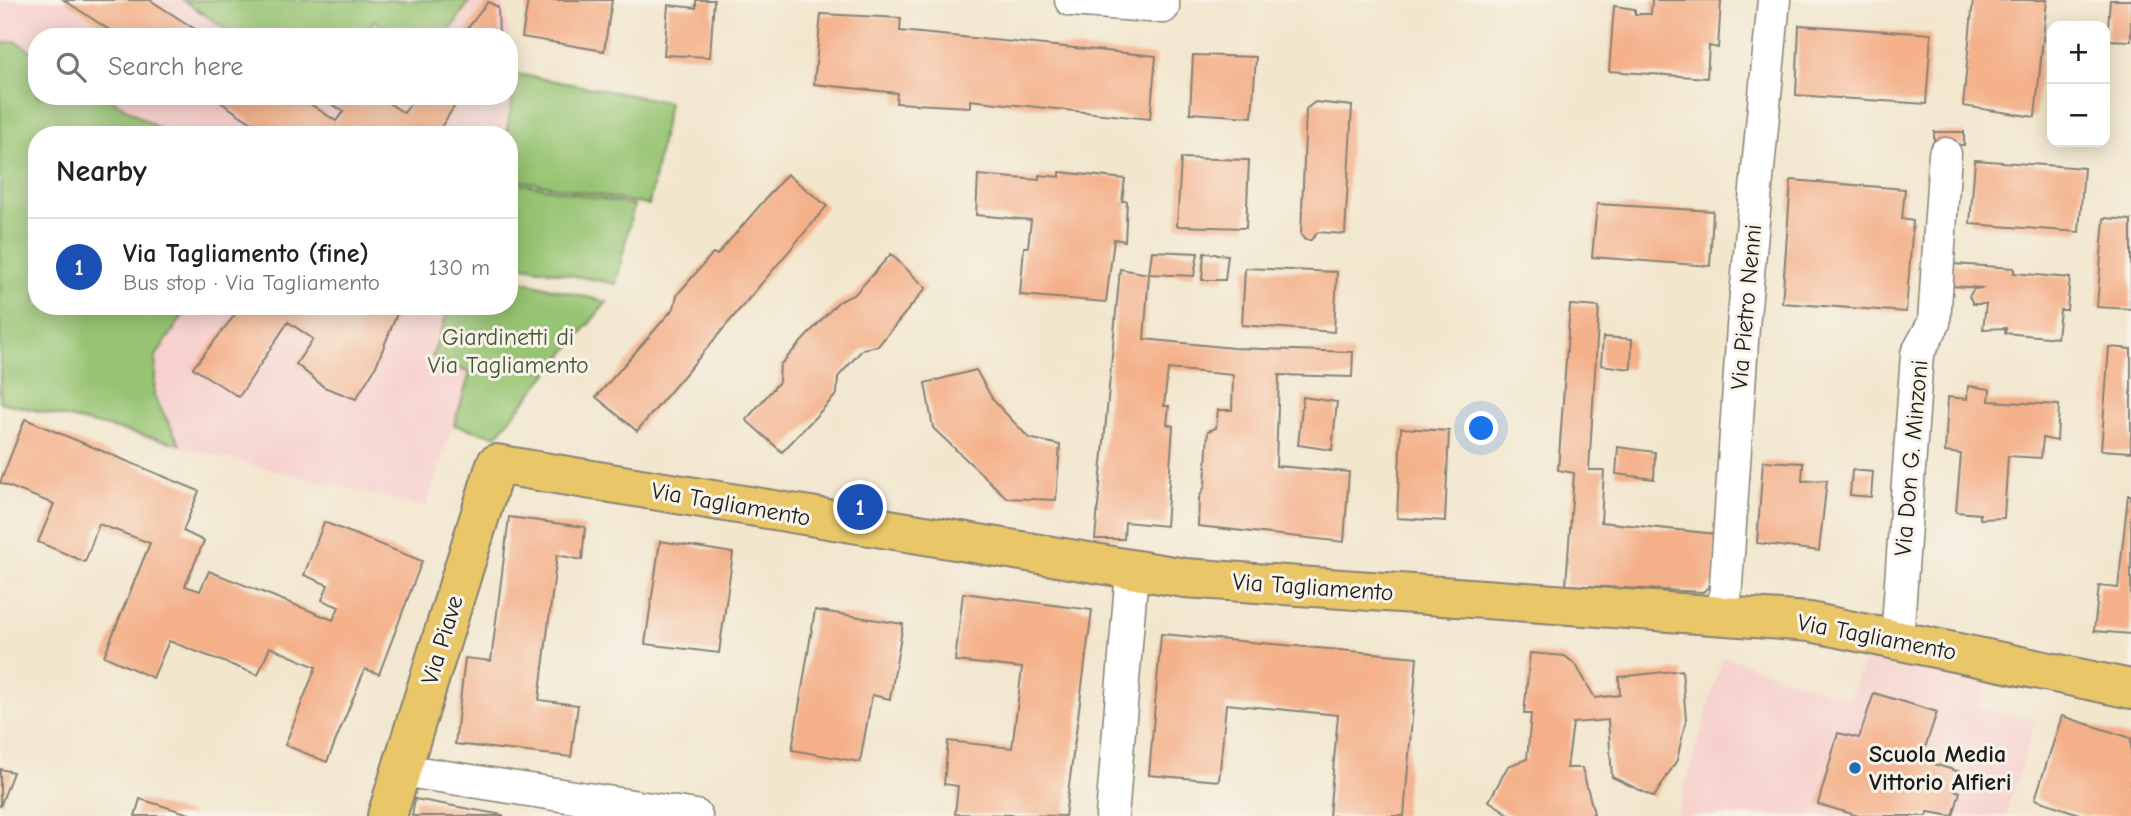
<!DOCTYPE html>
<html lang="en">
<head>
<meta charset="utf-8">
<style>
  body { margin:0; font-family:"Comic Neue",sans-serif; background:#f6f6f6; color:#202124 }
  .controls { position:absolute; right:21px; top:21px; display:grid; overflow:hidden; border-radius:14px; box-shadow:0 4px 18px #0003 }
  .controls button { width:63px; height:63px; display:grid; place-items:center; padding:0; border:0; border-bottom:2px solid #e0e0e0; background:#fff; color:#202124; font:35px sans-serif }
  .you { position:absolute; left:1482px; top:429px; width:24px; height:24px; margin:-18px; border:5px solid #fff; border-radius:50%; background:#1a73e8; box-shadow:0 0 0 10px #1a73e833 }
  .badge { display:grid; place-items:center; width:46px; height:46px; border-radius:50%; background:#1f6fb2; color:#fff; font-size:23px; font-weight:700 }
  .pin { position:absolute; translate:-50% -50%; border:4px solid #fff; box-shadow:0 2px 7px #0006 }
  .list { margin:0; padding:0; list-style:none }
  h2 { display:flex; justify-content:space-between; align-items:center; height:91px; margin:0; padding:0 28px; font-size:30px }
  h2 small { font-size:23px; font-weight:400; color:#757577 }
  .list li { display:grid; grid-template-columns:46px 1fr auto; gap:21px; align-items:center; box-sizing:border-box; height:98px; padding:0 28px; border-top:2px solid #e0e0e0 }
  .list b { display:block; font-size:26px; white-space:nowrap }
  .list p { margin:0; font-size:23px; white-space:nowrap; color:#757577 }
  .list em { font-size:23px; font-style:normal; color:#757577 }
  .icon { flex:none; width:38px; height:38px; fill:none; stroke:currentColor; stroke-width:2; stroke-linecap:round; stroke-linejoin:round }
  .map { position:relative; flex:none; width:2131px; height:816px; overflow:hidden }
  .search { position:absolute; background:#fff; box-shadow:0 4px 18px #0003; left:28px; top:28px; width:490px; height:77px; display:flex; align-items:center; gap:18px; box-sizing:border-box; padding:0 24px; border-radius:28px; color:#757577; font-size:26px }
  .panel { position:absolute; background:#fff; box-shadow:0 4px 18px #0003; left:28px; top:126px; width:490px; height:189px; border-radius:28px }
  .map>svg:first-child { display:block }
  .built { fill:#f7d0cd }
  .green { fill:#97c472; stroke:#5a7047; stroke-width:2 }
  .building { fill:#f4b089 }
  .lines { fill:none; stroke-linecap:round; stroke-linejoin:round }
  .minor-casing { stroke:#878174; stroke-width:35 }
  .major-casing { stroke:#878174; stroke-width:42 }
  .minor { stroke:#fff; stroke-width:32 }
  .major { stroke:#e9c769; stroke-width:38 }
  .poi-dot { fill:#1f6fb2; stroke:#f7f3e8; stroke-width:2.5 }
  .labels { text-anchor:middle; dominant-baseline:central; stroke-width:6; stroke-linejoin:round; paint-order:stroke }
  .street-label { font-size:24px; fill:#1c1c1c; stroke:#f7f3e8 }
  .park-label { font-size:24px; fill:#47573a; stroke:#f7f3e8 }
  .poi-label { font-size:24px; font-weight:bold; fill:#1c1c1c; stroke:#f7f3e8; text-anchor:start }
</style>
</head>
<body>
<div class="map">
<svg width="2131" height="816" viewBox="0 0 2131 816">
  <rect width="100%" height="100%" fill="#f7f3e8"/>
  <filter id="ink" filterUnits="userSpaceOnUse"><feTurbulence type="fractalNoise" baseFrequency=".0143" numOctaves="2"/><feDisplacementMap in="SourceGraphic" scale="14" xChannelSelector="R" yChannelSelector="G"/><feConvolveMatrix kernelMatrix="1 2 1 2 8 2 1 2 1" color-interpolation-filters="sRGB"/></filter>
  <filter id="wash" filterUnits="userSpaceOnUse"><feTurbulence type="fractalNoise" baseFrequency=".00686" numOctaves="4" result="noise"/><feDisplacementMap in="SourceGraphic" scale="28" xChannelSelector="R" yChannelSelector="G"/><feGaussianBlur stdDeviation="1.57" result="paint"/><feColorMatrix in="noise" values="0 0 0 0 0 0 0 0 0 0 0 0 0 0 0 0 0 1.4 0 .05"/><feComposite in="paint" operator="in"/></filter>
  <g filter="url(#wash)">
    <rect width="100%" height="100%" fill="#f2e6cd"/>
    <path class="built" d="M0,0H496L504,3L509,37H37V96H509V37L514,71L504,135H37V306H450L432,357L470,373L426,508L0,402Z
      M1723,656L1849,699L1864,660L1989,676L1979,708L2036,720L2005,816H1676Z"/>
    <path class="green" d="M183,0H470L446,37H396L374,20L364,37H237Z
      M15,41L37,54V96H106L169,135H37V306H189L156,356L154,396L180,444L0,402V44Z
      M517,74L669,102L649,205L509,178V135H506Z
      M509,181L634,205L616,284L509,263Z
      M509,278L607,302L496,436L454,425L470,373L432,357L450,306H509Z"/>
    <g id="blocks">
      <path class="building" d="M64,0H150L207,37H120Z
        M528,0H612L604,51L522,37Z
        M696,0H714L710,57L664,55L668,5L696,8Z
        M1652,0H1721L1718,48L1709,46L1707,78L1609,71L1614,6L1635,9V14H1651Z
        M1973,0H2047L2035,117L1963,106Z
        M2110,0H2131V41L2107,40Z
        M488,2L498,7L499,37H461Z
        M821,14L901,18L900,31L1156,56L1150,119L970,100V107L896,103L897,93L814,84Z
        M1799,25L1931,34L1926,104L1796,95Z
        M1193,55L1256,57L1252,117L1190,113Z
        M211,96H298L336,121L344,111L331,104L336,96H386L384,100L404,113L416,96H461L436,135H384L371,126L365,135H270Z
        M1315,102L1352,106L1345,234L1318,232L1311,240H1305L1301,235L1306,109Z
        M1934,132H1964V145L1934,144Z
        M1181,158L1249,160L1246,228L1177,226Z
        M1975,160L2084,168L2079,232L1970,224Z
        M1060,172L1125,179L1122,201H1127L1125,241L1114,239L1106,302L1020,295L1024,247H1028L1031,220L976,215L978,175L1039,180V175L1060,177Z
        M787,174L827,206L637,431L596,397L674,308L677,295L713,253L717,255Z
        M1791,180L1905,189L1902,219L1913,221L1906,312L1782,303Z
        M1597,204L1713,211L1710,266L1592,257Z
        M2104,218L2131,220V309L2097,307Z
        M1152,251L1198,253L1194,276L1149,274Z
        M1204,253L1228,255L1225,280H1202Z
        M891,254L926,288L878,346L863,349L838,377L837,394L782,452L746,420L779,382L780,365L838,302L855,294Z
        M1953,264L2014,268V273L2070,278L2067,310H2060L2057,338L2005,333L2006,328L1983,329L1986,304H1973L1969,296L1974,289L1984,288L1952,286Z
        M1245,268L1337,272L1334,332L1242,325Z
        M1120,269L1149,274L1144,339L1233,348L1353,352L1352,377L1279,375L1276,466L1349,472L1344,542L1198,526L1199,498L1205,486L1208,431L1216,428L1218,410H1232L1233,375L1168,369L1164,406H1169L1167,424L1173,426L1166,526L1125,522L1124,539H1095Z
        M1570,305L1599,307L1589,470H1604L1601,522L1716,534L1714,582L1703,592L1566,585L1574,473L1558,470Z
        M242,306H400L376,366L356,399L324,387L296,364L313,339L288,322L239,397L193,368Z
        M1603,337L1632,339L1631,369L1601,365Z
        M2109,347L2131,349V452L2101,450Z
        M976,370L993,400L1029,438L1060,445L1056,500L1007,498L933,428L925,383Z
        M1968,386L1990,389L1989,401L2059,405L2057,441L2043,438L2041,458L2008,456L2004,518L1980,519V514L1956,512L1961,454L1945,452L1948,397L1967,399Z
        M1303,397L1337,402L1332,450L1298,445Z
        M25,419L199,491L183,531L204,541L185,586L200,591L209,571L333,620L339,607L322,600L328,585L304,575L324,522L422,561L379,674L365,669L327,762L285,745L316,667L270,647L258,675L169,641L153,678L104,656L150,543L99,524L85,562L38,542L54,504L0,483Z
        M1401,428L1449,431L1445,521L1397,518Z
        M1618,447L1655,452L1654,479L1616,474Z
        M1763,461L1803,463L1802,481L1827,480L1819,551L1757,543Z
        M1852,470L1873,472L1871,497L1850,495Z
        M2128,495H2131V634L2094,631L2099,586L2118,588Z
        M509,517L585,527L582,560L557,555L539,700L578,705L571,757L455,744L465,658L491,661Z
        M660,541L733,553L719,653L645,644Z
        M963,593L1092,610L1065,816L955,814L958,786L944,784L948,741L1012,748L1022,668L955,661Z
        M815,610L903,624L890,699L872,695L860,762L792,750Z
        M1161,634L1417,657L1404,816H1329L1338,715L1226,704L1219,781L1149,775Z
        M1530,653L1565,656L1576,665L1595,698L1620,695L1619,677L1682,670L1686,720L1677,760L1654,797L1612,777L1608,720L1573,723L1567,768H1582L1594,813L1589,816H1512L1489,801L1508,766L1527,759L1531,714H1524Z
        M1874,693L1937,712L1921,760L1960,772L1954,790L1960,792L1953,816L1928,812L1927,816H1859L1818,804L1838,733L1859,738Z
        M2062,716L2131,738V816H2085L2035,799Z
        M0,769L13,772L0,807Z
        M140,799L193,815V816H135Z
        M415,799L503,815V816H412Z"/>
    </g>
  </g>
  <g filter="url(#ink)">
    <use href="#blocks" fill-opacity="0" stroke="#878174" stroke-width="2"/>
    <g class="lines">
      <defs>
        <path id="minor" d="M1071,0L1163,7V0
          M1724,615L1743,327L1774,0
          M1897,640L1917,354L1934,323L1945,154
          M401,770L696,816
          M1112,816L1132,571"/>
        <path id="major" d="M387,816L496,464L1185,578L1810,622L2131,689"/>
      </defs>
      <use href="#minor" class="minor-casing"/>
      <use href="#major" class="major-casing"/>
      <use href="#minor" class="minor"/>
      <use href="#major" class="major"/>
    </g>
  </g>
  <circle class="poi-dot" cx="1855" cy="768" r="7"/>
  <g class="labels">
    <g class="street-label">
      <text transform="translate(1746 307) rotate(-85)">Via Pietro Nenni</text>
      <text transform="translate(1911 458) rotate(-85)">Via Don G. Minzoni</text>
      <text transform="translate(731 504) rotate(10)">Via Tagliamento</text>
      <text transform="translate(1313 587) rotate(4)">Via Tagliamento</text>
      <text transform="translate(1877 637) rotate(11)">Via Tagliamento</text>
      <text transform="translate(442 640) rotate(-73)">Via Piave</text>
    </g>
    <g class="park-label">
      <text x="508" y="337">Giardinetti di<tspan x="508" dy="28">Via Tagliamento</tspan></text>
    </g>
    <g class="poi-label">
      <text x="1869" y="754">Scuola Media<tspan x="1869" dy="28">Vittorio Alfieri</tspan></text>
    </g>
  </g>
</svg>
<div class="controls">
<button>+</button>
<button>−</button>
</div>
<div class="you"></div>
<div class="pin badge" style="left:860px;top:507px;background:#1a4fb4">1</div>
<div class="search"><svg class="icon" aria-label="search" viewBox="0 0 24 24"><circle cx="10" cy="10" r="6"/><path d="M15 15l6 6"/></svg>Search here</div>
<section class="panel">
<h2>Nearby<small></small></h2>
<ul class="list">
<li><span class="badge" style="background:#1a4fb4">1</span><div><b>Via Tagliamento (fine)</b><p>Bus stop · Via Tagliamento</p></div><em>130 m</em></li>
</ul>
</section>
</div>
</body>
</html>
